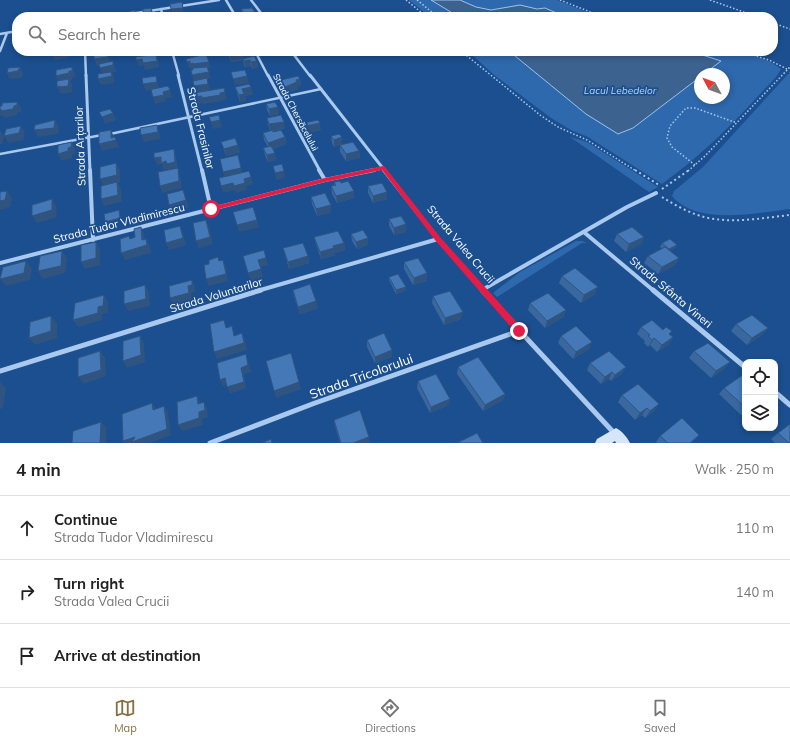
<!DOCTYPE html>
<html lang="en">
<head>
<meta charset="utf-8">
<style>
  body { margin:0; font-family:Mulish,sans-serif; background:#f2f2f2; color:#222 }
  .controls { position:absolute; right:12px; bottom:12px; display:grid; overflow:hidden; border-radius:8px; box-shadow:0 2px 6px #0003 }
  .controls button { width:36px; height:36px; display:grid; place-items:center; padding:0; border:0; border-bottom:1px solid #e0e0e0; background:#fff; color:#222; font:20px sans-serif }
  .compass { position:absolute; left:694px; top:68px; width:36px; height:36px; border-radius:50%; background:#fff; box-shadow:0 2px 6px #0003; rotate:311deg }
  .stop { position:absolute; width:12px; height:12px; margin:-9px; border:3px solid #e11d48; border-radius:50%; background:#fff }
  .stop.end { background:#e11d48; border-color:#fff; box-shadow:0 1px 4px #0008 }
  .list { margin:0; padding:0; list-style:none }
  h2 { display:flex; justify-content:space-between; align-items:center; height:52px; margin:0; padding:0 16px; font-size:17px }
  h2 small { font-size:13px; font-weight:400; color:#767676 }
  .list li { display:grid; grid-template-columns:26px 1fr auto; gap:12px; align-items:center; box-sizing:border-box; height:64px; padding:0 16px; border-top:1px solid #e0e0e0 }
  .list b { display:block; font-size:15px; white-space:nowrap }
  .list p { margin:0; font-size:13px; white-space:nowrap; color:#767676 }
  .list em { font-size:13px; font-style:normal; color:#767676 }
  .icon { flex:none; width:22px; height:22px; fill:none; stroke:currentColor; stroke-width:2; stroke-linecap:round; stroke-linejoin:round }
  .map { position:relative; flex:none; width:790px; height:443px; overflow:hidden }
  .search { position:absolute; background:#fff; box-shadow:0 2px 6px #0003; left:12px; right:12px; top:12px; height:44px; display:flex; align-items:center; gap:10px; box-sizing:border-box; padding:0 14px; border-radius:16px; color:#767676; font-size:15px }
  .sheet { height:244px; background:#fff }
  nav { display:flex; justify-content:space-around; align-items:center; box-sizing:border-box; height:56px; border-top:1px solid #e0e0e0; background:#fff; font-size:11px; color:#767676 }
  nav a { display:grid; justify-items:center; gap:2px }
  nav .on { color:#857141 }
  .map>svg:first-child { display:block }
  .green { fill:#2e69ad }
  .water { fill:#3c6290; stroke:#9cc4f0 }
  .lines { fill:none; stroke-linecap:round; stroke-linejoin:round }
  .path-far1 { stroke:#a9c9ee; stroke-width:1.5; stroke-dasharray:1.5 2; stroke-linecap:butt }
  .path { stroke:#a9c9ee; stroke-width:2; stroke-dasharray:2 3; stroke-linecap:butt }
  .lane { stroke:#a9c9ee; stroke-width:2.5 }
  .street-far3 { stroke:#a9c9ee; stroke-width:2.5 }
  .street-far2 { stroke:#a9c9ee; stroke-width:3 }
  .street-far1 { stroke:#a9c9ee; stroke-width:4 }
  .street { stroke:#a9c9ee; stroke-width:5 }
  .secondary { fill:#d6e6fa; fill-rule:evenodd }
  .wall { fill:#3a679d }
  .shaded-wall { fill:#305480 }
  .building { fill:#4478b7; stroke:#305480 }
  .route { fill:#e11d48 }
  .labels { text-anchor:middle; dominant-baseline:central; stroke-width:3.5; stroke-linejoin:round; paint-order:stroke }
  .far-street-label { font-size:9px; fill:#fff; stroke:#1b4f8f }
  .far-water-label { font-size:10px; font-style:italic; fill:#b5d3f5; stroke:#1b4f8f }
  .street-label { font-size:11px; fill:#fff; stroke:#1b4f8f }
  .near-street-label { font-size:13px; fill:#fff; stroke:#1b4f8f }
</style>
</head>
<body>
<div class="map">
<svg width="790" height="443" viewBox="0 0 790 443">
  <rect width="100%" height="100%" fill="#1b4f8f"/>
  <path class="green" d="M409,0H431L459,17H430Z
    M460,0H557L599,17H566L545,8L461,17L476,7Z
    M468,51H509L586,114L618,134L633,128L700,77V98H724V74H704L721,61L690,51C720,51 756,48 781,69C776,79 766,87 759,95C729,128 698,158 662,184L588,137L571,130L551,118L493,74Z
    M790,72V209C756,213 697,226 672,196L674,191L703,167Z
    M570,137L587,142L658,187L649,192Z
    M576,241H582L587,243H582L497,297L493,293L520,272Z"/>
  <path class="water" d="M431,0H460L476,7L491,10L520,5L537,9L545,8L566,17H459Z
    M509,51H690L721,61L704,74H700V77L633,128L618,134L586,114Z"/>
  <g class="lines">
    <path class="path-far1" d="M406,0L427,17
      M417,0L438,17
      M560,0L603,17
      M710,0L758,17
      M773,23L790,29
      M461,51L540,115L558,127L587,140L636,171
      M740,51L769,60L787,69
      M695,165L672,147L667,138L670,126L686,108H695L737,123
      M688,171L705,156L790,67"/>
    <path class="path" d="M635,170L659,185
      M662,189L689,170
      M662,197C675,205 689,213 704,217C732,224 762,218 790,215"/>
    <path class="lane" d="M110,134L321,89
      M0,154L102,135"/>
    <path class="street-far3" d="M226,0L236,17
      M251,0L264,17
      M161,9L163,17
      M111,17L219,0
      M0,34L17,31
      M0,51L7,33
      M85,51L86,76
      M172,51L179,76
      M255,51L268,76
      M291,51L310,76"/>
    <path class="street-far2" d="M86,75L90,171
      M178,75L202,171
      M268,75L320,171
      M310,75L385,171
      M369,171L383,168"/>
    <path class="street-far1" d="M90,170L93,240
      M202,170L211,209
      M319,170L325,180
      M384,170L438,239L483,291
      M585,233L654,291
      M0,263L325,180L374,170
      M482,290L627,207L656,193
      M257,291L438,239"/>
    <path class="street" d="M482,290L615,434
      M653,290L745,367
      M0,371L261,290
      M775,392L790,405
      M210,443L315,403L519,331"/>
    <path class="secondary" d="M616,428C622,431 627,437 630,443H616L615,441L612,443H595L597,439Z"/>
  </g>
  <path class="wall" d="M241,9L255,12L256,17H244L243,15Z
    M227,51L243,58L257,61L258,67L252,69L251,66L245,67L244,65L243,60L231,62L229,57Z
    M300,79L301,86H298V89L286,93L282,86L281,80Z
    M235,87L253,94L245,96L246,101L240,102Z
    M266,104L279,114L270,116L267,110Z
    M267,118L285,128L273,131V132L285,137L286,144L273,149L276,160L268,162L265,155L263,148L268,147L264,140L263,133L270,131L268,124Z
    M304,123L321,130L307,133L305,130Z
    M331,136L342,137V144L334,147L332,143Z
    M221,142L240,152L226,156Z
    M340,145L359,151L360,158L346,161L340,152Z
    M334,182L341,183L354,191V198L337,203L332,194L331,186H334Z
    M368,186L387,192V199L373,203L368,193Z
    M311,197L331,212L317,216L312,204Z
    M389,219L406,224V232L394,235L389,226Z
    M351,234L368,245L357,249L352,241Z
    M617,234L644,237L641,244L626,252L614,241Z
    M314,237L344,243L345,250L335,253V255L321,259L316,244Z
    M662,243L677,245L675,248L670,251L679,258L675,265L658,274L644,263L648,256L662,249L660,247Z
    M283,248L308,256L309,263L289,269Z
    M404,262L427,281L413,285L404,269Z
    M562,276L595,294L581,303L559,283Z
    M389,277L406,287L405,291L396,294L389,280Z
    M293,290L318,308L300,314L294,297Z
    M433,296L461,319L444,325L432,303Z
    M530,303L566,310L563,317L545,328L528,310Z
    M736,324L768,328L762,335L747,345L731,331Z
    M641,327L663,330L673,337L669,344L657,352L650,345L648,347L644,343L645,341L637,334Z
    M561,336L589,349L573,359L558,343Z
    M367,340L392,350V357L375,363L367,347Z
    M694,351L730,362L724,369L711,378L689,358Z
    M590,363L622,374L611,381L609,379L601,384L587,370Z
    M458,367L505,394L503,400L483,411L457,374Z
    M745,375V412L741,415L719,394L724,388Z
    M418,381L449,405L430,413L417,388Z
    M622,395L655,410L645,418L642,415L635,420L618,402Z
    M334,420L370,443H340L335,426Z
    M778,433L790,443H775L771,439Z
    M699,435L691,443H657L656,442L660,436Z"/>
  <path class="shaded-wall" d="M182,2L184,13L173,15L171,9Z
    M151,8L154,17H145L143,13Z
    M135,10L138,17H128L127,15Z
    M255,12L256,17H245L244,13Z
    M232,14V17H220Z
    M65,51H67L68,53V58L55,60L52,54Z
    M153,51L155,57L156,54L158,60L159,67L145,70L143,65L139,66L136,60L140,59L138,53Z
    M267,51H278L279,53L267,55Z
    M107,52L110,63L97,66L94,59Z
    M242,53L244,59L231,62L229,55Z
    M250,60L251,66L245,67L244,61Z
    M113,61L115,68L116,72H112L114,78V83L101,85L98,79L102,74L100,68Z
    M190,61L209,62L210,68L195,71L192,70L191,68H189L187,62Z
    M257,61L258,67L252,69L251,62Z
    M20,67L23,73L22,78L10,79L7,73Z
    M72,67L75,74V77L72,78V80H70L72,85V92L63,94V93H60L57,87L59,82L56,76L69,71Z
    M209,72L211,78L194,82L192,75Z
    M156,76L159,88L146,91L143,84Z
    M247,76L249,83L235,85L233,79Z
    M300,79L301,86H298V89L286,93L285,87L296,80Z
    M208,84L210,90L196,93L194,86Z
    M251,87L253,94L245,96L246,101L240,102L239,95L242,89Z
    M170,90L172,97L165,99L166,101L155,104L153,97L163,92Z
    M225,92L227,99L221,100L222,101L204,104L203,103L197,104L195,97Z
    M17,102L21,108V112H18L17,115L5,118L3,116H1L0,114V109L14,106Z
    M278,107L279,114L270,116L269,109Z
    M113,113L116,120L105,124L102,117Z
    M55,120L59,127L58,134L38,137L34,130Z
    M220,120L222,127L213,129L211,122Z
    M284,122L285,128L270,131L269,124Z
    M320,123L321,130L307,133L306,126Z
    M157,125L161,139L144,142L141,135Z
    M21,126L25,133L23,140L9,143L4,136Z
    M0,130L4,136L2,144H0Z
    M111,130L114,137V141L115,137L118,144L119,147L102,151L99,144L111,138Z
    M285,137L286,144L269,150L268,143Z
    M342,137V144L334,147V140Z
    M72,142L75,149V154L72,155V158L61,161L58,154L68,148Z
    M238,145L240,152L226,156L224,149Z
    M174,149L176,156L178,169L180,175L182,188L162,193L160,186L169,171L168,169L164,170L162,164L157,165L154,158L161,157Z
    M359,151L360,158L346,161V154Z
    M275,153L276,160L268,162L267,155Z
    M116,163L120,170V182L118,183L121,189L122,202L104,206L101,199L104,186L100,179Z
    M241,168L243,175L225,179L223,172Z
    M284,171L285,178L276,180L275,173Z
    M251,177L253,184L246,186L247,190L236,193L235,190L223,193L221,186Z
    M183,190L189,207L172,212L169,205Z
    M7,191L12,198L10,207L0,210V201Z
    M354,191V198L337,203L336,196Z
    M387,192V199L373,203V196Z
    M52,199L56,206L57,217L37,223L32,216Z
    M331,205V212L317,216L316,209Z
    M119,210L120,213L121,222L107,225L105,222Z
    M206,220L209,227L213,244L199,248L196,241Z
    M257,220L259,227L239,232L237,225Z
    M406,224V232L394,235V228Z
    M180,226L183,233L186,245L169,250L166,243Z
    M141,227L144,234L146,246V239L150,246L151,253L125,260L121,253L142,240Z
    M644,237L641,244L626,252L629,244Z
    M368,238V245L357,249L356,242Z
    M96,242L100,249V265L85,269L81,262Z
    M344,243L345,250L335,253V255L321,259L320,252L333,246Z
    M677,245L675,248L667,253L669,249Z
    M62,251L67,258L65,273L43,279L38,271Z
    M308,256L309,263L289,269L288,262Z
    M266,258L268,265L260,267L258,260Z
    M679,258L675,265L658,274L662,267Z
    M223,260L226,267L228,281L209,286L206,279Z
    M26,261L32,268L30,280L6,286L0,279Z
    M261,269L263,277L250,281L248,273Z
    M427,273V281L413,285L414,278Z
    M192,280L195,287V292L191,293L192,300L173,305L170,298L188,286Z
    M145,285L149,292L150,306L128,311L124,304Z
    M406,287L405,291L396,294V290Z
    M598,287L595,294L581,303L584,295Z
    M104,295L108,302V313L102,314V320L78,327L73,320L98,307Z
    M316,301L318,308L300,314L298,307Z
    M566,310L563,317L545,328L547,321Z
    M463,312L461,319L444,325L445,318Z
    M51,316L57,323V338L35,345L29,338Z
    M768,328L762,335L747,345L752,338Z
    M242,333L245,340L247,350L217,359L214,352Z
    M140,336L144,343L145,362L127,368L123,361Z
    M673,337L669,344L657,352L662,345Z
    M654,338L650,345L648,347L652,340Z
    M592,342L589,349L573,359L576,352Z
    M392,350V357L375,363V357Z
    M100,351L105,358L106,376L84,384L78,377Z
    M246,354L248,360L251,372L244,374L246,388L230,394L227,387L241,368Z
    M730,362L724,369L711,378L716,371Z
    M626,367L622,374L611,381L615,375Z
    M612,372L609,379L601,384L605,377Z
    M225,378L228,385L223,386L220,380Z
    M0,382L6,388L3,408L0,409Z
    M299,382L301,389L276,398L274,391Z
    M505,394L503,400L483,411L485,405Z
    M197,396L200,402L201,410L198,404Z
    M450,399L449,405L430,413L431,407Z
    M204,402L207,408L208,417L202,419L203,425L182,431L178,425L199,412Z
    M152,403L157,410H153Z
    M659,404L655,410L645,418L650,411Z
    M164,406L168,412L171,435L150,443H125L123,441Z
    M647,408L642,415L635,420L640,413Z
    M101,422L106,428V443H100Z
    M369,437L370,443H353Z"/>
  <path class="building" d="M182,2L183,8L171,9L170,4Z
    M151,8L152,12L143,13V9Z
    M252,8L255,12L244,13L241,9Z
    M135,10L136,14L127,15V12Z
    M230,12L232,14L220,17H214L213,15Z
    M103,16V17H93Z
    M52,51H65V52L52,54Z
    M138,51H152L138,53Z
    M227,51H241L242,53L229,55Z
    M107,52L108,57L94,59V54Z
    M156,54L157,61L143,63L142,59L136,60V57Z
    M206,54L209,62L193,64V63L190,64V61L187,62L186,59Z
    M254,56L257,61L251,62L250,60L244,61L243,59Z
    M113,61V65L100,68L99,64Z
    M20,67L18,71L7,73L8,68Z
    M72,67V71H69V73L56,76V70Z
    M207,67L209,72L192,75L191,70H193V68Z
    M245,70L247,76L233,79L231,72Z
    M111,72L112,76L98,79V74Z
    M156,76L157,82L143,84L142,78Z
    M298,76L300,79L296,80L297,82L285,87L281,80Z
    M207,78L208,84L194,86L193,81Z
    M69,79L68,86L60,87V86L57,87V81Z
    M249,84L251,87L242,89L244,94L239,95L235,87Z
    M168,86L170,90L163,92L164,95L153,97L151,90L153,89Z
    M224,88L225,92L220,93V95L202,98V96L195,97L194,93Z
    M17,102V105L14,106L13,109L1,111V109H0V106H2V103Z
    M275,102L278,107L269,109L266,104Z
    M110,109L113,113L102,117L99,112Z
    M219,115L220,120L211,122L209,117Z
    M281,115L284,122L269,124L267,118Z
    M55,120L54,128L34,130L35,125Z
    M318,120L320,123L306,126L304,123Z
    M157,125L158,132L141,135L140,128Z
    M21,126L19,133L4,136L6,129Z
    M111,130V138L115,137L116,140L99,144V132Z
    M273,130V132L281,130L285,137L268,143L263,133Z
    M339,134L342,137L334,140L331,136Z
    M235,138L238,145L224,149L221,142Z
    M72,142L71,147L68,148V151L58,154V145Z
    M353,142L359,151L346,154L340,145Z
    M271,146L275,153L267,155L263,148Z
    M174,149L175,162L167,164L166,161L161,163V157L154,158V153Z
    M238,155L241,168L223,172L220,159Z
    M116,163L117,175L100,179V167Z
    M282,164L284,171L275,173L273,166Z
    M178,168L179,181L160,186L158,172Z
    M249,171L251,177L244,179L245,183L234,186L233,183L221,186L219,178Z
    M340,181L341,183L348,181L354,191L336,196L331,186L336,185L334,182Z
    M117,182L118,195L101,199V186Z
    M382,183L387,192L373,196L368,186Z
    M183,190L186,200L169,205L167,194Z
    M7,191L5,200L0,201V192Z
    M325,193L331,205L316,209L311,197Z
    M52,199V210L32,216V205Z
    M253,207L257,220L237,225L233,212Z
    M119,210L120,218L105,222L104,214Z
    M401,216L406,224L394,228L389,219Z
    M206,220L210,237L196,241L193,223Z
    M180,226L183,238L166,243L164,230Z
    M141,227L142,240L146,239L147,245L121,253L120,239L129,236L130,239L135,237L134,229Z
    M632,227L644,237L629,244L617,234Z
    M363,230L368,238L356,242L351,234Z
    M338,231L344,243L333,246L334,248L320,252L314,237Z
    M670,239L677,245L669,249L662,243Z
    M96,242V258L81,262V245Z
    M303,243L308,256L288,262L283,248Z
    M665,247L679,258L662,267L648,256Z
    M264,250L266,258L258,260L261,269L248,273L243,256Z
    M62,251L61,266L38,271L40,256Z
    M218,257L219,261L223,260L226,274L206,279L204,265L209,264V260Z
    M418,258L427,273L414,278L404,262Z
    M26,261L24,273L0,279L3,267Z
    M575,268L598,287L584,295L562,276Z
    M398,274L406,287L396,290L389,277Z
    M192,280V285L188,286L189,293L170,298L169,286Z
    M310,284L316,301L298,307L293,290Z
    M145,285L146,299L124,304V291Z
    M450,291L463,312L445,318L433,296Z
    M548,293L566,310L547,321L530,303Z
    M104,295L103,306L98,307V313L73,320L75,303Z
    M752,315L768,328L752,338L736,324Z
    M51,316V331L29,338L30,322Z
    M224,320L226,328L232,326L234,336L242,333L244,343L214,352L210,324Z
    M652,320L663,330L666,327L672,331L669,334L673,337L662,345L654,338L652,340L648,336L650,335L641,327Z
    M576,326L592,342L576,352L561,336Z
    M384,333L392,350L375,357L367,340Z
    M140,336L141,355L123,361V341Z
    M708,343L730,362L716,371L694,351Z
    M100,351L101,370L78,377V358Z
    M609,351L626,367L615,375L612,372L605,377L590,363Z
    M291,353L299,382L274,391L266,361Z
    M246,354L248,365L241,368L244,382L227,387L225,378L220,380L217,363Z
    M478,357L505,394L485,405L458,367Z
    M436,374L450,399L431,407L418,381Z
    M744,374L745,375V407L724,388Z
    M638,384L659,404L650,411L647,408L640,413L622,395Z
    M197,396L198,404L204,402L205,410L199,412V418L178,425L177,402Z
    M152,403L153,410L164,406L167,429L132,442L135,437L123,441L122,414Z
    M360,410L369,437L353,443H341L334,420Z
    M682,418L699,435L690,443H668L660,436Z
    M101,422L100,443H72L73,431Z
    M790,424V443H789L778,433Z
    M477,433L483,443H457Z
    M271,439L272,443H262Z"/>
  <path class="route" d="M383,166L385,167L440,237L522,328V333H516L435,240L382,170L325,182L211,211L208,209L211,207L325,178Z"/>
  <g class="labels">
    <g class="far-street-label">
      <text transform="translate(296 112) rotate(62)">Strada Chersăcelului</text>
    </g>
    <g class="far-water-label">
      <text x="620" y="90">Lacul Lebedelor</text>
    </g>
    <g class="street-label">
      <text transform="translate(201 128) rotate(76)">Strada Frasinilor</text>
      <text transform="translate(80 146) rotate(-92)">Strada Arțarilor</text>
      <text transform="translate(119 223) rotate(-14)">Strada Tudor Vladimirescu</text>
      <text transform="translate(461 244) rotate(50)">Strada Valea Crucii</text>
      <text transform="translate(671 292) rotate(40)">Strada Sfânta Vineri</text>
      <text transform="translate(216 295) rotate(-17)">Strada Voluntarilor</text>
    </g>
    <g class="near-street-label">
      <text transform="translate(361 376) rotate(-20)">Strada Tricolorului</text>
    </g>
  </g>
</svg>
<div class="controls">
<button><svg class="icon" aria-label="locate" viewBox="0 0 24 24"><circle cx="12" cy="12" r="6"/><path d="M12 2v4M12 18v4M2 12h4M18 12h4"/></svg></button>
<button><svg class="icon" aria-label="layers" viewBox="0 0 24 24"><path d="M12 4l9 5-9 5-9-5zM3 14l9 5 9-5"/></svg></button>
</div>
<svg class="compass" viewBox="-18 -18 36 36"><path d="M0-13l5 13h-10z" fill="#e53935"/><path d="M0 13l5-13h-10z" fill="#767676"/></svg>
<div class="stop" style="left:211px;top:209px"></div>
<div class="stop end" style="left:519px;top:331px"></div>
<div class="search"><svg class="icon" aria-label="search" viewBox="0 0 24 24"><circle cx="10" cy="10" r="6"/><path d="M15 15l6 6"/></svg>Search here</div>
</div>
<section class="sheet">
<h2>4 min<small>Walk · 250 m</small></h2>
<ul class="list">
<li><svg class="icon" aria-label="ahead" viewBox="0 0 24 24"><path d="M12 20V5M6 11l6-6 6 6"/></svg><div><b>Continue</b><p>Strada Tudor Vladimirescu</p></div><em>110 m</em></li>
<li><svg class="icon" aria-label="right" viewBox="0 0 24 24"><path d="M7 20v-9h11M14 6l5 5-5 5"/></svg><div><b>Turn right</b><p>Strada Valea Crucii</p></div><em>140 m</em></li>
<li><svg class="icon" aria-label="arrive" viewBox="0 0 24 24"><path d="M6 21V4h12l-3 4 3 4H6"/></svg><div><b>Arrive at destination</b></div></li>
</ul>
</section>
<nav>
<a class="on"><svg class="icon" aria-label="map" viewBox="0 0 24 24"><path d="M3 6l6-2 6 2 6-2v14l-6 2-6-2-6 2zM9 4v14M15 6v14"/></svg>Map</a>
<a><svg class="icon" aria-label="directions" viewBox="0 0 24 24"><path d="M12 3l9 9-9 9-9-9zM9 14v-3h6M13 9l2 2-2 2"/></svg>Directions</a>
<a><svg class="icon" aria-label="saved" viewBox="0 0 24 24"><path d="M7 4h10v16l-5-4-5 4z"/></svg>Saved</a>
</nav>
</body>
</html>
